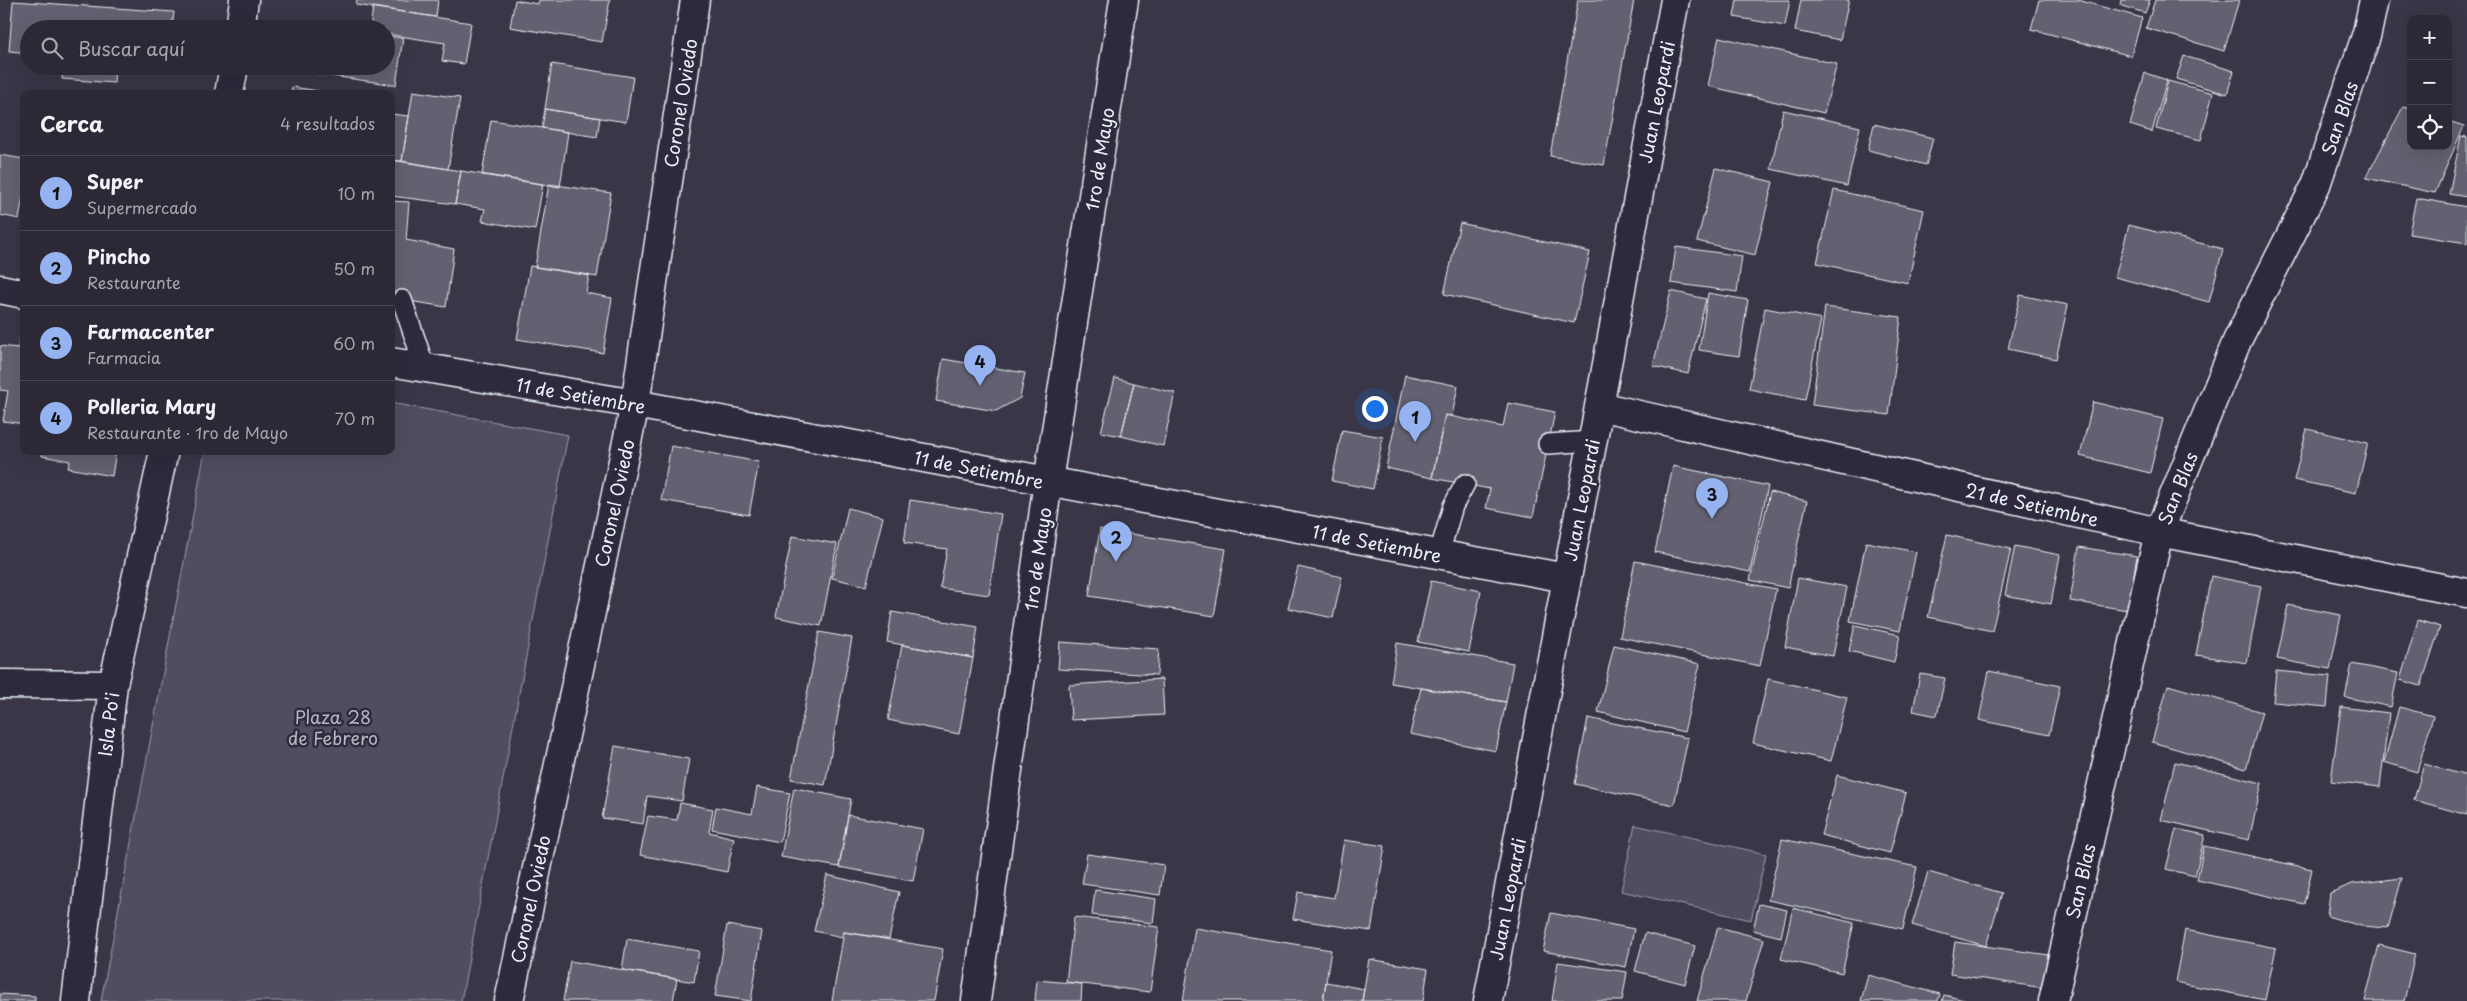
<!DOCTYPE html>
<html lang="es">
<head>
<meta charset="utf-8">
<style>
  body { margin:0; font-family:"Playpen Sans",sans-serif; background:#383442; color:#f1f3f6 }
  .controls { position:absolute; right:15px; top:15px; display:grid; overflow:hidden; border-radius:10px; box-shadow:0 5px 20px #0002 }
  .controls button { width:45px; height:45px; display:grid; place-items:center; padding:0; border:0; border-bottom:1px solid #484451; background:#2c2836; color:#f1f3f6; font:25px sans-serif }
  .you { position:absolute; left:1374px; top:408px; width:18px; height:18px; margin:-12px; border:4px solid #fff; border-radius:50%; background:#1a73e8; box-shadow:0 0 0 8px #1a73e833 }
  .badge { display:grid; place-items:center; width:32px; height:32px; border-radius:50%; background:#95b2f1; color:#111; font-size:16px; font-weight:700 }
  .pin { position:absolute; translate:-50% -41px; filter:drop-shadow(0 1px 2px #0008) }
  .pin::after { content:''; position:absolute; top:26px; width:18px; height:15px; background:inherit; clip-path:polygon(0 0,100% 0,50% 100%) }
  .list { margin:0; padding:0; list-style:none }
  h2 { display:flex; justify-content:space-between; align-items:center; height:65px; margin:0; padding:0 20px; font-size:21px }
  h2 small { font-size:16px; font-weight:400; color:#a6a6ad }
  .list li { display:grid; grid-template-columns:32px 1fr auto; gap:15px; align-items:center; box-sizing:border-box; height:75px; padding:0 20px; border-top:1px solid #484451 }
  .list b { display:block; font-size:19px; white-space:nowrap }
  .list p { margin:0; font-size:16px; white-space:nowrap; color:#a6a6ad }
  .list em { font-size:16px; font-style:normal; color:#a6a6ad }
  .icon { flex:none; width:28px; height:28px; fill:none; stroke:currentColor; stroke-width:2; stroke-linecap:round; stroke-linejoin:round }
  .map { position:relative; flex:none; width:2467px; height:1001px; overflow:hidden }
  .search { position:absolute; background:#2c2836; box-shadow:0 5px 20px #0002; left:20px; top:20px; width:375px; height:55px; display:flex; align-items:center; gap:12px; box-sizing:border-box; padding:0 18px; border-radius:28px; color:#a6a6ad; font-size:19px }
  .panel { position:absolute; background:#2c2836; box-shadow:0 5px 20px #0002; left:20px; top:90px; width:375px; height:365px; border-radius:10px }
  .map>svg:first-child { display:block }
  .green { fill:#504e5f; stroke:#9ca0ac }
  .building { fill:#636171; stroke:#e8f1f8 }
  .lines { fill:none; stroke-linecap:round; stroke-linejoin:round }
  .service-casing { stroke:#e8f1f8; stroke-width:22 }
  .minor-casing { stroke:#e8f1f8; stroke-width:31 }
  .tertiary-casing { stroke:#e8f1f8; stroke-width:31 }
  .secondary-casing { stroke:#e8f1f8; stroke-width:31 }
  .service { stroke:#2f2a3d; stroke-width:19 }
  .minor { stroke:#2f2a3d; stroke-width:28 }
  .tertiary { stroke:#2f2a3d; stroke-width:28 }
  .secondary { stroke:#2f2a3d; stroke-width:28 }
  .labels { text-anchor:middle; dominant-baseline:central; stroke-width:5; stroke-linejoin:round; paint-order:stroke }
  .street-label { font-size:18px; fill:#e8f1f8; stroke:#2f2a3d }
  .park-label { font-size:18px; fill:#b3b8c2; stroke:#2f2a3d }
</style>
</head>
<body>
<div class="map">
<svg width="2467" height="1001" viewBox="0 0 2467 1001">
  <rect width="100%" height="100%" fill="#3a3648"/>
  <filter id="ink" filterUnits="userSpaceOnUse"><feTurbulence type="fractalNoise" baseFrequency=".02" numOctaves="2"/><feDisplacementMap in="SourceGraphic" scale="10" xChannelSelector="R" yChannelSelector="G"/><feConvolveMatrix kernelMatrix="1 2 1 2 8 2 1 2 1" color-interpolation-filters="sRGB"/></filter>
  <g filter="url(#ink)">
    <path class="green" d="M391,403L568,435L461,1001H101L205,451H391Z
      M1635,825L1766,854L1751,920L1621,891Z"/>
    <path class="building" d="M357,0H438L436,17L356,5Z
      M515,0L538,4L539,0H610L602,42L510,27Z
      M1578,0H1634L1604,165L1550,156Z
      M1737,0H1790L1785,26L1734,17Z
      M1801,0H1849L1840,40L1795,31Z
      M2039,0H2078L2142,18L2131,56L2031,29Z
      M2121,0H2150L2145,13L2120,5Z
      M2155,0H2239L2224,51L2146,28Z
      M13,1L174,12L172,29H29V53L9,51Z
      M373,7L471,23L464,64L442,61L445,43L386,34V29H370Z
      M386,36L403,38L396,85L317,74L318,66H386Z
      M1719,37L1837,64L1824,113L1708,86Z
      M2184,56L2234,71L2227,94L2176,79Z
      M552,64L633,77L626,122L545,109Z
      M63,66H115L114,83L62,79Z
      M2145,73L2167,80L2152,132L2130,125Z
      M2168,81L2213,93L2201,140L2156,129Z
      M292,87L339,94H291Z
      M413,91L460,98L448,169L402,161Z
      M2403,107L2411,109V146H2448V121L2464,126L2435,193L2366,178Z
      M545,109L600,118L597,137L542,128Z
      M1783,110L1860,127L1847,186L1771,169Z
      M391,114L409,116L402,161L391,160Z
      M491,120L568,132L560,187L482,175Z
      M1874,124L1933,138L1926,165L1868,150Z
      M2461,136L2467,137V197L2449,194Z
      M0,155L24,159V191L19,219L0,215Z
      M391,160L461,171L455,204L391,196Z
      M1716,168L1773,182L1755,255L1697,241Z
      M461,171L543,184L535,230L482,221L485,209L455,204Z
      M549,184L611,193L597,277L535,267Z
      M1834,190L1924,210L1908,283L1817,263Z
      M2416,198L2467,207V243L2409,234Z
      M391,201L409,202L406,240L454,249L446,307L391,298Z
      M1460,223L1590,252L1574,323L1444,294Z
      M2129,225L2223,249L2209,302L2115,277Z
      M1676,247L1742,256L1737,292L1671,283Z
      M530,266L589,275L586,293L612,298L603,353L517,339Z
      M1671,291L1706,299L1688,374L1653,366Z
      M1708,293L1748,300L1739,356L1699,350Z
      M2020,295L2068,305L2056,359L2008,349Z
      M1825,307L1901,317L1889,415L1812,405Z
      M1765,308L1821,319L1805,400L1749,389Z
      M22,329H24V424L3,421L8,391L0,390V346L18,348Z
      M943,359L1025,373L1020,398L996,411L936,401Z
      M1405,375L1458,386L1452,416L1445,415L1432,478L1386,468Z
      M1115,378L1134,383L1121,436L1101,432Z
      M1134,383L1175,393L1163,446L1121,436Z
      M2093,402L2163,419L2150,473L2080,456Z
      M1508,403L1555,412L1533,517L1486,508L1490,489L1432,478L1445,415L1503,427Z
      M2307,429L2368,443L2356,493L2294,480Z
      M1342,430L1383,437L1373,489L1332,481Z
      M671,446L759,462L749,515L661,500Z
      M43,451H116L112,476L68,468L70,461L42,456Z
      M1673,466L1768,486L1750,572L1655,552Z
      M1770,492L1807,501L1788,588L1750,580Z
      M910,500L1001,514L989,595L940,588L947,549L904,543Z
      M848,508L883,517L866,586L832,578Z
      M1100,529L1226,549L1214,616L1089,596Z
      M1947,535L2011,549L1992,631L1928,617Z
      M792,536L837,544L821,626L776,617Z
      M1866,542L1916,552L1900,631L1850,621Z
      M2015,546L2060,555L2051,604L2005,595Z
      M2079,547L2137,556L2128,610L2070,601Z
      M1635,561L1776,589L1760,666L1620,637Z
      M1298,567L1342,577L1333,618L1288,608Z
      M2211,576L2261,586L2247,663L2196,655Z
      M1798,578L1847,587L1833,656L1785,647Z
      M1431,581L1481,591L1469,652L1418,642Z
      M2288,605L2341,615L2330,669L2277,659Z
      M892,612L978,627L973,658L887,642Z
      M2418,620L2440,627L2421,686L2400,680Z
      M1855,625L1900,635L1894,662L1849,651Z
      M819,632L852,638L825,785L791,779Z
      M1060,642L1159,649L1157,675L1058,669Z
      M1397,643L1513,663L1506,702L1391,683Z
      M902,645L973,658L959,734L888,720Z
      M1614,645L1700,664L1684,732L1598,712Z
      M2352,664L2398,673L2391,707L2345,697Z
      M1989,671L2060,686L2049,735L1979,720Z
      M2276,671L2330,676L2327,707L2273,702Z
      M1920,674L1945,678L1937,716L1913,711Z
      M1162,679L1164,715L1071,720L1069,685Z
      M1768,679L1847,697L1831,761L1753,743Z
      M2168,685L2262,712L2246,769L2152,742Z
      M1421,688L1506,702L1496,751L1410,734Z
      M2341,707L2389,713L2380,787L2331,781Z
      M2399,707L2433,716L2417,772L2384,762Z
      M1588,718L1688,738L1674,805L1575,784Z
      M615,746L689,759L682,801L647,796L643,824L602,818Z
      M2175,762L2262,783L2249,840L2161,820Z
      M2424,764L2467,776V815L2414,800Z
      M1837,775L1906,793L1890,853L1821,835Z
      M757,787L790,793L780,842L712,829L716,807L752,814Z
      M794,788L851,799L839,867L781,857Z
      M680,803L713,809L709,832L734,838L727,872L640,855L648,816L677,820Z
      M848,815L923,829L913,881L839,867Z
      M2176,829L2205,835L2195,876L2166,869Z
      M1782,839L1917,867L1903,929L1768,900Z
      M1344,840L1385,846L1371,931L1293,919L1298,892L1334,898Z
      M2204,846L2312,869L2304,904L2197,880Z
      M1087,854L1164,865L1160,895L1082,884Z
      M1928,872L2002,893L1986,946L1912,925Z
      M827,875L899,892L889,939L844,932L842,937L814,931Z
      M2402,878L2388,928L2361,926L2327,916L2330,893L2352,884Z
      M1095,890L1156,899L1153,923L1092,915Z
      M1759,904L1787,910L1781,937L1753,930Z
      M1793,908L1854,923L1842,973L1781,959Z
      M1551,913L1634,929L1626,967L1543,951Z
      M1074,917L1159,927L1150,992L1066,982Z
      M727,925L762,931L751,1001L715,996Z
      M1718,927L1764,939L1746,1001H1697Z
      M1195,928L1331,950L1323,1001H1183Z
      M2185,930L2276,948L2265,1000L2175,982Z
      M844,932L943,949L934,1001H832Z
      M1645,933L1695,946L1685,984L1635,971Z
      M627,939L699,951L694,982L622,970Z
      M1955,942L2049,955L2044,988L1950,974Z
      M2379,945L2415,954L2404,1001H2365Z
      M1369,959L1428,969L1423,1001H1362Z
      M570,961L677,979L673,1001H563Z
      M1558,962L1627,972L1622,1001H1552Z
      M1868,975L1940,994L1938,1001H1861Z
      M1037,980L1082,984L1081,1001H1035Z
      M1326,982L1364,989L1362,1001H1323Z
      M0,994L35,996V1001H0Z
      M1944,995L1968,1001H1942Z"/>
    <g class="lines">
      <defs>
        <path id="service" d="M402,300L425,368
          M1548,444L1593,441
          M1439,554L1453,506L1465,484"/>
        <path id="minor" d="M509,1001L635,404L695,0
          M976,1001L1048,481
          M2053,1001L2159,532L2237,341L2316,185L2367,33L2374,0"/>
        <path id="tertiary" d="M240,29L244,0
          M229,94L234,66
          M1048,481L1124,0
          M0,684L113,685
          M76,1001L113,685L164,451"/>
        <path id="secondary" d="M0,289L24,294
          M391,362L635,404L1566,578
          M1599,406L2159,532L2467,593
          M1488,1001L1675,0"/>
      </defs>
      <use href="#service" class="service-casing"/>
      <use href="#minor" class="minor-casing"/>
      <use href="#tertiary" class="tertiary-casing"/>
      <use href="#secondary" class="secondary-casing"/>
      <use href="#service" class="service"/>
      <use href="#minor" class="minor"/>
      <use href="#tertiary" class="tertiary"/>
      <use href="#secondary" class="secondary"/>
    </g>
  </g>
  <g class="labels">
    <g class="street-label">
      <text transform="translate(1656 102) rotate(-79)">Juan Leopardi</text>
      <text transform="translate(680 103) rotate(-81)">Coronel Oviedo</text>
      <text transform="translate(2339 118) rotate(-71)">San Blas</text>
      <text transform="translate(1099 159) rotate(-81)">1ro de Mayo</text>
      <text transform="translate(581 395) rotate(10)">11 de Setiembre</text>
      <text transform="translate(979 469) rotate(11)">11 de Setiembre</text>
      <text transform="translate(2177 488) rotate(-68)">San Blas</text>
      <text transform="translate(1581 500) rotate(-79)">Juan Leopardi</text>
      <text transform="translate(614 503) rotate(-78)">Coronel Oviedo</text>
      <text transform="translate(2032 504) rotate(13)">21 de Setiembre</text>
      <text transform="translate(1377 543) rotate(11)">11 de Setiembre</text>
      <text transform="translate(1037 559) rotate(-82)">1ro de Mayo</text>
      <text transform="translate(108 724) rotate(-83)">Isla Po'i</text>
      <text transform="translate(2080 881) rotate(-77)">San Blas</text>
      <text transform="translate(530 899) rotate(-78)">Coronel Oviedo</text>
      <text transform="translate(1507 899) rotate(-79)">Juan Leopardi</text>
    </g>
    <g class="park-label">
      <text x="333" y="716">Plaza 28<tspan x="333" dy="21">de Febrero</tspan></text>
    </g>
  </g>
</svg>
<div class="controls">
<button>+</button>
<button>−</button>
<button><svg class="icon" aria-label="locate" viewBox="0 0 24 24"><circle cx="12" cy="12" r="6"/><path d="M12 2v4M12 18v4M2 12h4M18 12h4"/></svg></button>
</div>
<div class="you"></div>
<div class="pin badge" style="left:1415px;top:442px">1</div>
<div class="pin badge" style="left:1116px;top:562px">2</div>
<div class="pin badge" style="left:1712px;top:519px">3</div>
<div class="pin badge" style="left:980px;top:386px">4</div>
<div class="search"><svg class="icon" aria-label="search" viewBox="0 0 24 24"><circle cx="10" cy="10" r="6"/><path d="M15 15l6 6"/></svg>Buscar aquí</div>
<section class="panel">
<h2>Cerca<small>4 resultados</small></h2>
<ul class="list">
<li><span class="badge">1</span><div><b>Super</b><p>Supermercado</p></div><em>10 m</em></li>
<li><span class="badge">2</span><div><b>Pincho</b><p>Restaurante</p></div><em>50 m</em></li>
<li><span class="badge">3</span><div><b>Farmacenter</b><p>Farmacia</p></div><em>60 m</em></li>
<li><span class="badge">4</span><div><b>Polleria Mary</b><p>Restaurante · 1ro de Mayo</p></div><em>70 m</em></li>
</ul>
</section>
</div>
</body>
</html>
